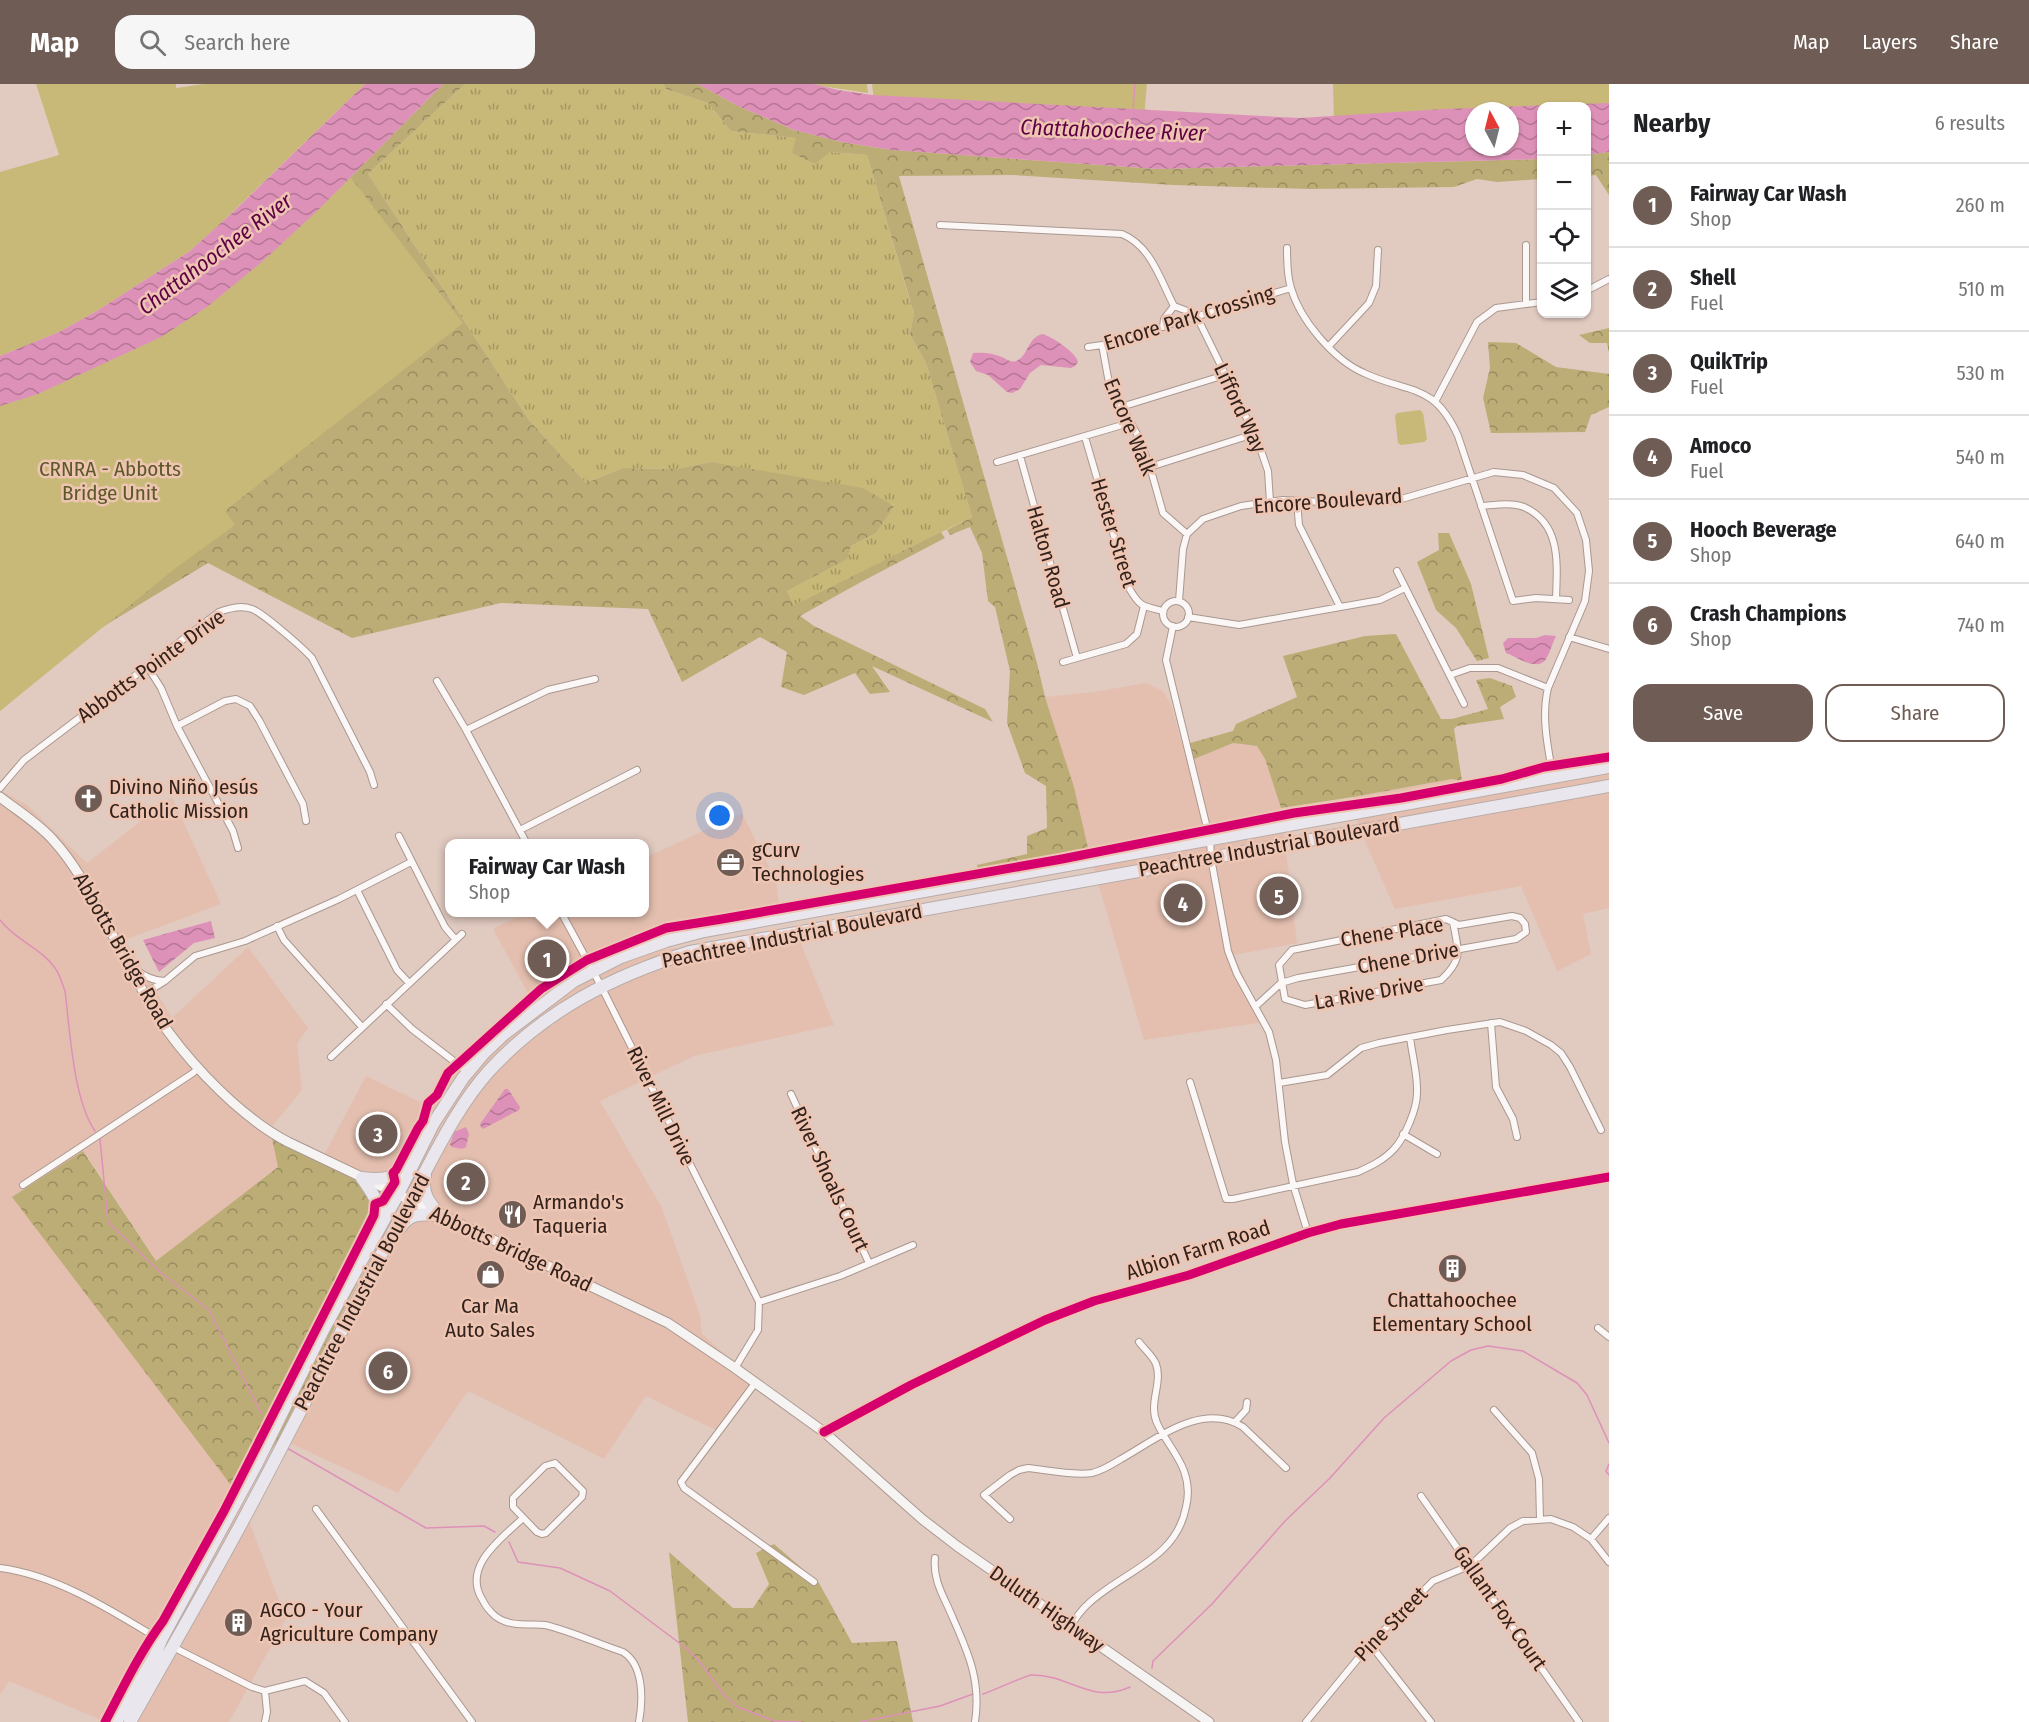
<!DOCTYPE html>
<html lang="en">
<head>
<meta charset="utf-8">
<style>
  body { margin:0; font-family:"Fira Sans Condensed",sans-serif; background:#f6f6f6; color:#202124 }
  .controls { position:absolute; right:18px; top:18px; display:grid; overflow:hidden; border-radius:12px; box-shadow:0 2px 4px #0004 }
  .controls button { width:54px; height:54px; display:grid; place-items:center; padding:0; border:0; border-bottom:2px solid #e0e0e0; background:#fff; color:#202124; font:30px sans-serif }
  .compass { position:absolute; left:1465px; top:18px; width:54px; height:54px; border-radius:50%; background:#fff; box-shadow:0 2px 4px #0004; rotate:353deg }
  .you { position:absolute; left:720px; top:732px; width:21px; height:21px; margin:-15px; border:4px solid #fff; border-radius:50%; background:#1a73e8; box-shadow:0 0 0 9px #1a73e833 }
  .badge { display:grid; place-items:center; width:39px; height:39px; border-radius:50%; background:#6f5d55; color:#fff; font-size:20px; font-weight:700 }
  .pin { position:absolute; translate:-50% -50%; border:3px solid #fff; box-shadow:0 2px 6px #0006 }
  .popup { position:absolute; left:445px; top:755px; width:204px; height:78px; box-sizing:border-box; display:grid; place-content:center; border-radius:12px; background:#fff; filter:drop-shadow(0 2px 4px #0005); font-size:20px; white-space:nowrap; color:#757577 }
  .popup b { font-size:22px; color:#202124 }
  .popup::after { content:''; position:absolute; left:50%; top:100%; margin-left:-12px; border:12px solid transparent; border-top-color:#fff }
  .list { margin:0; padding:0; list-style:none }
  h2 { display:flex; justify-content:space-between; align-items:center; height:78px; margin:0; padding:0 24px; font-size:26px }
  h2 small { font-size:20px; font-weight:400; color:#757577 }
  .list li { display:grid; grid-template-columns:39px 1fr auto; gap:18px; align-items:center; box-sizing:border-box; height:84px; padding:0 24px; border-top:2px solid #e0e0e0 }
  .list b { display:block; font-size:22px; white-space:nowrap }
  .list p { margin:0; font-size:20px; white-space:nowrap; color:#757577 }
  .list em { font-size:20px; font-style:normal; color:#757577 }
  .actions { display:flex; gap:12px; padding:18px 24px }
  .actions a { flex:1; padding:14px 0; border:2px solid #6f5d55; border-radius:18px; text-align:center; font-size:21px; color:#6f5d55 }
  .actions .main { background:#6f5d55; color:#fff }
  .icon { flex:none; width:33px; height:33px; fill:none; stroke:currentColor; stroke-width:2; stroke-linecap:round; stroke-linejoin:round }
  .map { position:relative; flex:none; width:1609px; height:1638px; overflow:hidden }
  header { display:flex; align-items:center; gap:36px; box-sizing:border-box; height:84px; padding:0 30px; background:#6f5d55; color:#fff }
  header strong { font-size:28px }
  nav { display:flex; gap:33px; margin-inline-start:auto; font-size:21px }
  .search { width:420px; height:54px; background:#f6f6f6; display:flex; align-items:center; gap:15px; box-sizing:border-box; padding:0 21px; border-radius:18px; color:#757577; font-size:22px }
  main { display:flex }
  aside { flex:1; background:#fff }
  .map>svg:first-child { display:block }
  .built { fill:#e4bfaf }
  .grass { fill:url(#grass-tufts) }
  .forest { fill:url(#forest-crowns) }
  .park { fill:#c8b978 }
  .water { fill:url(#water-waves); fill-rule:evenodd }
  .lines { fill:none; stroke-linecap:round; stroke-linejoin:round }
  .stream { stroke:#de91b8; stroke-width:1.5 }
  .street-casing { stroke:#a99890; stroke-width:8 }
  .secondary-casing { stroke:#a99890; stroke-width:11 }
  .highway-casing { stroke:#b8aca7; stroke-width:14 }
  .street { stroke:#faf7f6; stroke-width:6 }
  .secondary { stroke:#f6f3f3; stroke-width:9 }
  .highway { stroke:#eae6ed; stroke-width:12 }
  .cycleway-casing { stroke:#eec5b3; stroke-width:13 }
  .cycleway { stroke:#d6006c; stroke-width:9 }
  .labels { text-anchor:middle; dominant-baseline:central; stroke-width:5; stroke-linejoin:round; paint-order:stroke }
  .street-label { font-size:21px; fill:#32221b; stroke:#eec5b3 }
  .park-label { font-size:21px; fill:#5d5928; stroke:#eec5b3 }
  .poi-label { font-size:21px; fill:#32221b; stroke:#eec5b3; text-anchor:start }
  .water-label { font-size:22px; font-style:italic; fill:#5f0044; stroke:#eec5b3 }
</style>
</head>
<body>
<header>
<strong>Map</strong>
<div class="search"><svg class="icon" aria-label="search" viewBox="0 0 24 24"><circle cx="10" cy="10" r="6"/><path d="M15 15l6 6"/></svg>Search here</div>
<nav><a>Map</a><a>Layers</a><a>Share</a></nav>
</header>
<main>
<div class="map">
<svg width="1609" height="1638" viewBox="0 0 1609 1638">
  <defs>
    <pattern id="grass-tufts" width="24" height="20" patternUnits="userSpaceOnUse" patternTransform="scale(1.5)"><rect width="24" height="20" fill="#c8b978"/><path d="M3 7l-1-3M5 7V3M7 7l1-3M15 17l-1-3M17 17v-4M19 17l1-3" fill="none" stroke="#a39662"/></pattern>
    <pattern id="forest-crowns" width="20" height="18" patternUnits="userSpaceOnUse" patternTransform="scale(1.5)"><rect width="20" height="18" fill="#bcad76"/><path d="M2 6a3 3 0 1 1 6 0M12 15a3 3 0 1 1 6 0" fill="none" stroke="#998c60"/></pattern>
    <pattern id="water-waves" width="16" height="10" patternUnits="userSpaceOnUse" patternTransform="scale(1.5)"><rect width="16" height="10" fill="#de91b8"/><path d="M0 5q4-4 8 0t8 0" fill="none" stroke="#b57695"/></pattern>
  </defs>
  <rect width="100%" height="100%" fill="#e1cac0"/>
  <path class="built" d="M1146,599L1163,607L1171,620L1187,678L1233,659L1257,662L1265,675L1281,724L1297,859L1234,871L1264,938L1144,956L1088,764L1074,703L1045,613L1094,608Z
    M1609,670V824L1583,830L1591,870L1557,887L1521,802L1395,825L1357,739L1353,713L1452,695L1462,697Z
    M0,706L27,721L87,779L172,713L221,820L125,856L172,934L248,863L308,944L297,960L302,1006L270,1045L278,1083L156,1177L84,1067L240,1413L286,1535L229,1638H106L9,1597L0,1611Z
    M742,729L776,797L779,820L652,842L660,866L797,850L834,941L694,972L600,1017L662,1124L700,1231L702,1250L753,1295L716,1346L646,1312L604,1375L468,1307L398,1409L279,1354L400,1114L321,1077L366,992L424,1020L461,972L529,911L493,845L526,829L644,828L645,774Z"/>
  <path class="grass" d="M465,0H663L666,5L708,19L731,47L797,54L830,68L867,71L914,230L910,250L926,279L972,433L794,521L787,507L846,475L851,462L876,449L894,421L711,378L676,385L623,384L586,399L529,336L368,90Z"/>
  <path class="forest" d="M443,0H465L368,90L529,336L586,399L623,384L676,385L711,378L863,404L894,422L876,449L851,462L847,475L787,507L794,521L941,448L945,454L861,498L800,532L814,542L985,625L993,638L872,582L890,608L870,610L855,589L804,611L781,603L787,568L760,553L682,598L648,525L501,519L352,554L208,479L91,550L0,627V322L38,310L161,253L207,223L263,177L316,128Z
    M663,0H698L738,22L794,46L842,58L892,66L1157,85L1541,75V95L1497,98L1477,95L1454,103L1310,105L1173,101L1013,91L899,92L1037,579L1045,613L1074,703L1088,764L978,785L977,781L1027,770V752L1047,744L1046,702L1025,689L1007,639L1010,587L995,523L988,517L982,469L970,443L950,451L947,446L972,433L926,279L910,250L914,229L867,71L830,68L815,80L792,69L796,54L731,47L708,19L666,5Z
    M1609,68V111L1596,91L1586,92L1587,71Z
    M1609,244V269L1607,259H1590L1579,251Z
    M1488,258L1516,259L1556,283L1609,290V323L1591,331L1585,348L1491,349L1483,314L1490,284Z
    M1438,449H1449L1471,500L1489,574L1477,577L1456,544L1436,526L1417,478L1439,466Z
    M1396,550L1441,635H1452L1488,625L1476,596L1490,594L1512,602L1516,613L1500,623L1504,635L1457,642L1454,645L1462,697L1452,695L1353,713L1281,724L1265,675L1257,662L1233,659L1187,678L1183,661L1233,647L1236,640L1297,613L1283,572L1365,552Z
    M270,1045L400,1114L279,1354L240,1413L12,1113L83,1067L156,1177L278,1083Z
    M774,1460L819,1499L852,1559L897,1557L913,1638H688L669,1468L733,1524H753L769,1500L756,1469Z"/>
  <path class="park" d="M36,0H176V4L204,0H365L218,142L190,167L97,227L59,248L0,272V88L59,71Z
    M814,0H867L868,9L821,2Z
    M872,0H1147L1144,33L874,17Z
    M1333,0H1609V23L1542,22L1510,27H1474L1334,39Z
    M351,94L463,239L225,427L235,441L177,483L0,627V322L38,310L161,253L207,223L263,177Z
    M1420,326L1423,329L1427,355L1424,358L1401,361L1398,359L1395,332L1397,329Z"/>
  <path class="water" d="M365,0H443L316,128L263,177L207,223L161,253L38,310L0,322V272L59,248L97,227L190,167L233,128Z
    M698,0H814L838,6L872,11L1300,34L1444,25L1609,19V68L1587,71L1586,22H1542L1541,75L1157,85L892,66L842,58L794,46L738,22ZM1474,27H1510V63H1474Z
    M1043,250C1052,253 1076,268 1078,278L1075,282L1071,284L1041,281L1030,289L1020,305L1012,309L1007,308L988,291L976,287L970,278L973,269C983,268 993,269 1002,273C1007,275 1010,279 1016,277C1029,272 1027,253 1043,250Z
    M1545,551L1556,552C1553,558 1549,571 1546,575C1538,588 1517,573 1506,569L1503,559L1508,554H1536Z
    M211,837L215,854L194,859L159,888L143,856Z
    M505,1005H508L520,1023L519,1026L483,1045L481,1043L480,1040Z
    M466,1043L469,1050L466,1063L462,1065L452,1063L450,1061L454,1048Z"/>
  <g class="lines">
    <path class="stream" d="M1133,26L1135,0
      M0,836C15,856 41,864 55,884C60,891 62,899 65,907C70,946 73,1015 95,1047
      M100,1055L108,1138L160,1188L209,1226L261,1329
      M287,1364L426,1444L484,1442L495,1448
      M1609,1380L1606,1387L1609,1391
      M509,1458L518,1478L560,1484L610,1507L686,1564L700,1578L724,1611L738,1623L774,1637L801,1638
      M1152,1584L1153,1577L1212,1520L1285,1437L1330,1394L1384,1334L1451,1277L1471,1266L1488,1262L1523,1267L1577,1299L1587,1311L1609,1359
      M983,1610C992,1607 1025,1592 1031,1591C1070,1590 1090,1621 1130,1603
      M860,1638L940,1622L973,1610"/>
    <defs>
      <path id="street" d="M940,141L1122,150C1151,162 1160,195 1174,222L1190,228L1197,233L1257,355L1268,387L1270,418
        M1526,161V219
        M1287,164C1287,177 1287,192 1291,204C1300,236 1334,276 1364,289C1409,310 1434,298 1458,352L1513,517L1536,514L1569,516
        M1586,207L1609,195
        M1163,243L1164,235L1174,222
        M1102,261L1109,299L1138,352L1150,383L1163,429L1187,450
        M1329,262L1369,219L1376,202L1378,166
        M1088,263L1102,261L1291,204
        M1435,318L1477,238L1496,224L1542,218
        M1121,323L1225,291
        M1085,353L1129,504C1140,523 1142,522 1163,527
        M1020,372L1077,574
        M997,378L1129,339
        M1150,383L1254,350
        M1297,417L1299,441L1340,523
        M1481,422C1494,421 1512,418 1524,423C1562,440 1557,481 1556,515
        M1397,487L1464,620
        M1179,517L1183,465L1187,450L1203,435L1241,422L1283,416L1342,419L1398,416L1494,388L1523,391L1554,404L1577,429L1586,456L1589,487L1585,517L1548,604C1541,634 1548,663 1553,693
        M1163 530a13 13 0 1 1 26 0a13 13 0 1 1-26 0Z
        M1188,533L1239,541L1380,516L1405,504
        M1173,542L1166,576L1210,756L1211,774L1228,867L1237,890L1269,948L1276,976L1285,1058L1293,1100L1308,1149
        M1569,553L1609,565
        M1063,578L1126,560L1137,550L1144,522
        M147,582L161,604L177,642L233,747L238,764
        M1450,591L1470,584H1498L1548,604
        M437,597L466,646L527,760
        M177,642L225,617L236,615L250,622L259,636L303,720L306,737
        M466,646L548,606L595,595
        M0,704L24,676L45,660L219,528C230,524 241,521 252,525C263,529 303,564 312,574L370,688L374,701
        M520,746L637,686
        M399,752L445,843L455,855
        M357,806L397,886L409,899
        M561,828L601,902L759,1218L758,1246L735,1284
        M277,842L284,856L362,943
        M131,883C142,890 151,897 165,897
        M144,910L165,897L195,872L245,857L339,815L411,778
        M386,920L412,945L468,988
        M1256,922L1281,899L1298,894L1516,855L1526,848L1525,840L1520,834L1512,832L1459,841L1446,835L1292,866L1279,881L1285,915L1305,921L1441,896C1464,875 1458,866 1453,838
        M1491,939L1496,1003L1513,1035L1517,1053
        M331,973L462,850
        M1190,998L1226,1115H1233L1358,1088C1371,1082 1384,1076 1394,1065C1405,1053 1417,1025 1417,1009C1418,991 1412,971 1410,953
        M1279,999L1327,991L1361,964L1379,959L1447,946L1500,938L1526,947L1551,961L1561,969L1570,983L1601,1046
        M791,1010L869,1179
        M1403,1050L1437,1070
        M23,1101L193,989L198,984
        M759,1218L840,1192L913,1161
        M1598,1244L1609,1253
        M756,1298L681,1398L684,1404L814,1498
        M1494,1326L1532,1369L1539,1395L1540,1435
        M1235,1338L1246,1326L1247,1318
        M555,1379L583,1407L582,1413L546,1449L542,1450L537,1448L513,1423V1414L545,1382Z
        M1421,1412L1579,1638
        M316,1425L472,1638
        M523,1434C502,1454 462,1482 482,1515C486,1524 495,1534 504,1537C517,1543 532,1539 545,1541C571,1547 598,1560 623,1568C644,1581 643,1616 639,1638
        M1010,1435L984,1411L1010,1391L1019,1386L1028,1384C1046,1386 1074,1392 1092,1389C1102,1387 1113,1380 1121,1375C1157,1355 1202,1317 1243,1343L1286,1384
        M1591,1455L1609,1434
        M935,1474C933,1492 940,1506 948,1523C965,1562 982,1593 975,1638
        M0,1484C57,1491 114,1528 162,1557
        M1070,1542C1076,1534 1081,1526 1088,1520C1123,1487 1176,1476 1186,1423C1189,1411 1188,1398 1184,1387C1178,1370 1164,1355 1157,1339C1148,1319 1163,1299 1156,1280C1153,1272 1144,1265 1139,1258
        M1370,1560L1431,1638
        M171,1562L252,1603L265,1607L305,1597L324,1609L345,1638
        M265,1638L267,1628L265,1607
        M1306,1638L1370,1560L1433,1497L1471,1481L1510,1444L1523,1437L1551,1435L1573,1443L1591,1455L1609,1478"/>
      <path id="secondary" d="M0,713C18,727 38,739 53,756C75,780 90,809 105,837C118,861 131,885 144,909C172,963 235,1030 288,1058L668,1239L735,1284L824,1348L922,1435L957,1462L1209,1638
        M824,1348L911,1301L1045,1236L1094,1217L1189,1191L1308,1149L1341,1140L1609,1093"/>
      <path id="highway" d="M425,1092C421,1109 429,1119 440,1131
        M362,1094C383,1097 397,1094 411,1078
        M362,1094C375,1113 380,1118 379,1142
        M400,1144C409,1128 423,1130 440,1131
        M116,1638L155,1572L161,1556L255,1383L323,1246L397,1112L433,1040L463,994L484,969L504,950L574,897L621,873L666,857L704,847L1609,683
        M130,1638C167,1572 205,1507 241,1440C275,1377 308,1312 341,1248C369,1194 397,1140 426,1086C444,1052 463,1016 489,987C545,926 613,892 690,868L1609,702"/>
    </defs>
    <use href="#street" class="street-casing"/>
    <use href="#secondary" class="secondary-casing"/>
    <use href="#highway" class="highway-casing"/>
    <use href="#street" class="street"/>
    <use href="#secondary" class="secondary"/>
    <use href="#highway" class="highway"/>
    <defs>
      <path id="cycleway" d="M824,1348L911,1301L1045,1236L1094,1217L1189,1191L1308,1149L1341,1140L1609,1093
        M105,1638C123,1604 140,1568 163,1537L224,1427L370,1139L374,1131L375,1120L383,1117L395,1098L393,1089L396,1086L418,1044L423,1037L428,1019L437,1011L448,989L541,905L587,876L666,844L722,835L1062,775L1294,729L1401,714L1502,695L1544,683L1609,673"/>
    </defs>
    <use href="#cycleway" class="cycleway-casing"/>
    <use href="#cycleway" class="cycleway"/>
  </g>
  <defs>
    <symbol id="church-disc" viewBox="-11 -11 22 22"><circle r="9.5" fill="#6f5d55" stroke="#eec5b3"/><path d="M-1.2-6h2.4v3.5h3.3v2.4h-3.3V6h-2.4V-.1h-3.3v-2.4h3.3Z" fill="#fff"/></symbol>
    <symbol id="office-disc" viewBox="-11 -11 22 22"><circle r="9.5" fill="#6f5d55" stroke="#eec5b3"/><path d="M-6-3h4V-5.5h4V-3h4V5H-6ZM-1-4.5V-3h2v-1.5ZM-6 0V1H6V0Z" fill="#fff"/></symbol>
    <symbol id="restaurant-disc" viewBox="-11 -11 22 22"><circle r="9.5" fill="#6f5d55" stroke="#eec5b3"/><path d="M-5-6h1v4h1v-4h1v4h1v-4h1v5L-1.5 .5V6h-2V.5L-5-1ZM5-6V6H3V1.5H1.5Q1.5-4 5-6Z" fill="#fff"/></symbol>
    <symbol id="building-disc" viewBox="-11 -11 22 22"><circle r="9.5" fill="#6f5d55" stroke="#eec5b3"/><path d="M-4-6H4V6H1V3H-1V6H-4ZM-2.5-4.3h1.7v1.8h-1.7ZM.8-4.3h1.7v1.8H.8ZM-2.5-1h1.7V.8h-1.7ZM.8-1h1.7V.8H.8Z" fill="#fff"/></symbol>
    <symbol id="shop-disc" viewBox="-11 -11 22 22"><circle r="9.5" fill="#6f5d55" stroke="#eec5b3"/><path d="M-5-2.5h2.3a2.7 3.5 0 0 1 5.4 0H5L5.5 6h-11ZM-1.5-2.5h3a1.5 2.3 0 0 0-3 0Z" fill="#fff"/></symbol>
  </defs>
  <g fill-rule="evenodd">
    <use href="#church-disc" x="72" y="698" width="33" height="33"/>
    <use href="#office-disc" x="714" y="762" width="33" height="33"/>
    <use href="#restaurant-disc" x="496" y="1114" width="33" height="33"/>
    <use href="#building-disc" x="1436" y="1168" width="33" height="33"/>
    <use href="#shop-disc" x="474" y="1174" width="33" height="33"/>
    <use href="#building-disc" x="222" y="1522" width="33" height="33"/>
  </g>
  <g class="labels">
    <g class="street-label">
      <text transform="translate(1189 234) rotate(-17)">Encore Park Crossing</text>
      <text transform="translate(1240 324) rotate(65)">Lifford Way</text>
      <text transform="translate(1130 343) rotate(67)">Encore Walk</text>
      <text transform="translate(1328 417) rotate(-4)">Encore Boulevard</text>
      <text transform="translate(1114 449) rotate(73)">Hester Street</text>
      <text transform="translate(1048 473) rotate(74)">Halton Road</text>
      <text transform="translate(151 582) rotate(-36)">Abbotts Pointe Drive</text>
      <text transform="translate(1269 763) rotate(-10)">Peachtree Industrial Boulevard</text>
      <text transform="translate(1392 848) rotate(-9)">Chene Place</text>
      <text transform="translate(792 852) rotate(-11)">Peachtree Industrial Boulevard</text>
      <text transform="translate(123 867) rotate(60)">Abbotts Bridge Road</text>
      <text transform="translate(1408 874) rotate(-10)">Chene Drive</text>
      <text transform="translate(1369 909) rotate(-10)">La Rive Drive</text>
      <text transform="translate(661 1022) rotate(64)">River Mill Drive</text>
      <text transform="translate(830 1095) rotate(65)">River Shoals Court</text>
      <text transform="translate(511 1165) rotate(25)">Abbotts Bridge Road</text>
      <text transform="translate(1198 1166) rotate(-18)">Albion Farm Road</text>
      <text transform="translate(362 1208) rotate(-62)">Peachtree Industrial Boulevard</text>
      <text transform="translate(1500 1524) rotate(55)">Gallant Fox Court</text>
      <text transform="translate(1047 1525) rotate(35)">Duluth Highway</text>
      <text transform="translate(1391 1540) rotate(-46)">Pine Street</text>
    </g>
    <g class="park-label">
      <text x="110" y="385">CRNRA - Abbotts<tspan x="110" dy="24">Bridge Unit</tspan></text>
    </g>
    <g class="poi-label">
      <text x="109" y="703">Divino Niño Jesús<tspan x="109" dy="24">Catholic Mission</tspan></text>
      <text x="752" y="766">gCurv<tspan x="752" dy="24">Technologies</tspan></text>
      <text x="533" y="1118">Armando's<tspan x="533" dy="24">Taqueria</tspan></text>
      <text x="1452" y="1216" text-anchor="middle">Chattahoochee<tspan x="1452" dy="24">Elementary School</tspan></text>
      <text x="490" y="1222" text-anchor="middle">Car Ma<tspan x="490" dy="24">Auto Sales</tspan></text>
      <text x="260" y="1526">AGCO - Your<tspan x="260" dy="24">Agriculture Company</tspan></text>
    </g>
    <g class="water-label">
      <text transform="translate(1113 46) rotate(2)">Chattahoochee River</text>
      <text transform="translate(215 170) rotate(-37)">Chattahoochee River</text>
    </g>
  </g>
</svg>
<div class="controls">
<button>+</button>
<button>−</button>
<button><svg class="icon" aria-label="locate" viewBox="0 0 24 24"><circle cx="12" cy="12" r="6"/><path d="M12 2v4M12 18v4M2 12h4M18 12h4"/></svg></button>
<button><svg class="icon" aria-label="layers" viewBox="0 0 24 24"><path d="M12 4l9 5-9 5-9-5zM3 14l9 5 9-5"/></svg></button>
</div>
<svg class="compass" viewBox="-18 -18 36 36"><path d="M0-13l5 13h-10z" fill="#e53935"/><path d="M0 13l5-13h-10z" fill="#757577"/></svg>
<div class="you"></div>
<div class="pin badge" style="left:547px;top:875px">1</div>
<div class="popup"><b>Fairway Car Wash</b>Shop</div>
<div class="pin badge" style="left:466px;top:1098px">2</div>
<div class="pin badge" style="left:378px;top:1050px">3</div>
<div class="pin badge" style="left:1183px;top:819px">4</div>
<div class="pin badge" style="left:1279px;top:812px">5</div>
<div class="pin badge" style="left:388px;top:1287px">6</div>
</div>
<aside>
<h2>Nearby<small>6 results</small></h2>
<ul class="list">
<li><span class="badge">1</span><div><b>Fairway Car Wash</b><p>Shop</p></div><em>260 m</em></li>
<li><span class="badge">2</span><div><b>Shell</b><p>Fuel</p></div><em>510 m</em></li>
<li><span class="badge">3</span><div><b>QuikTrip</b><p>Fuel</p></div><em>530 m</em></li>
<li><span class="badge">4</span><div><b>Amoco</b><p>Fuel</p></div><em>540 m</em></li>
<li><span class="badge">5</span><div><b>Hooch Beverage</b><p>Shop</p></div><em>640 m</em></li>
<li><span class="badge">6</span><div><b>Crash Champions</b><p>Shop</p></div><em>740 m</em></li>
</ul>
<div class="actions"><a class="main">Save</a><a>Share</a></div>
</aside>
</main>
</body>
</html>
